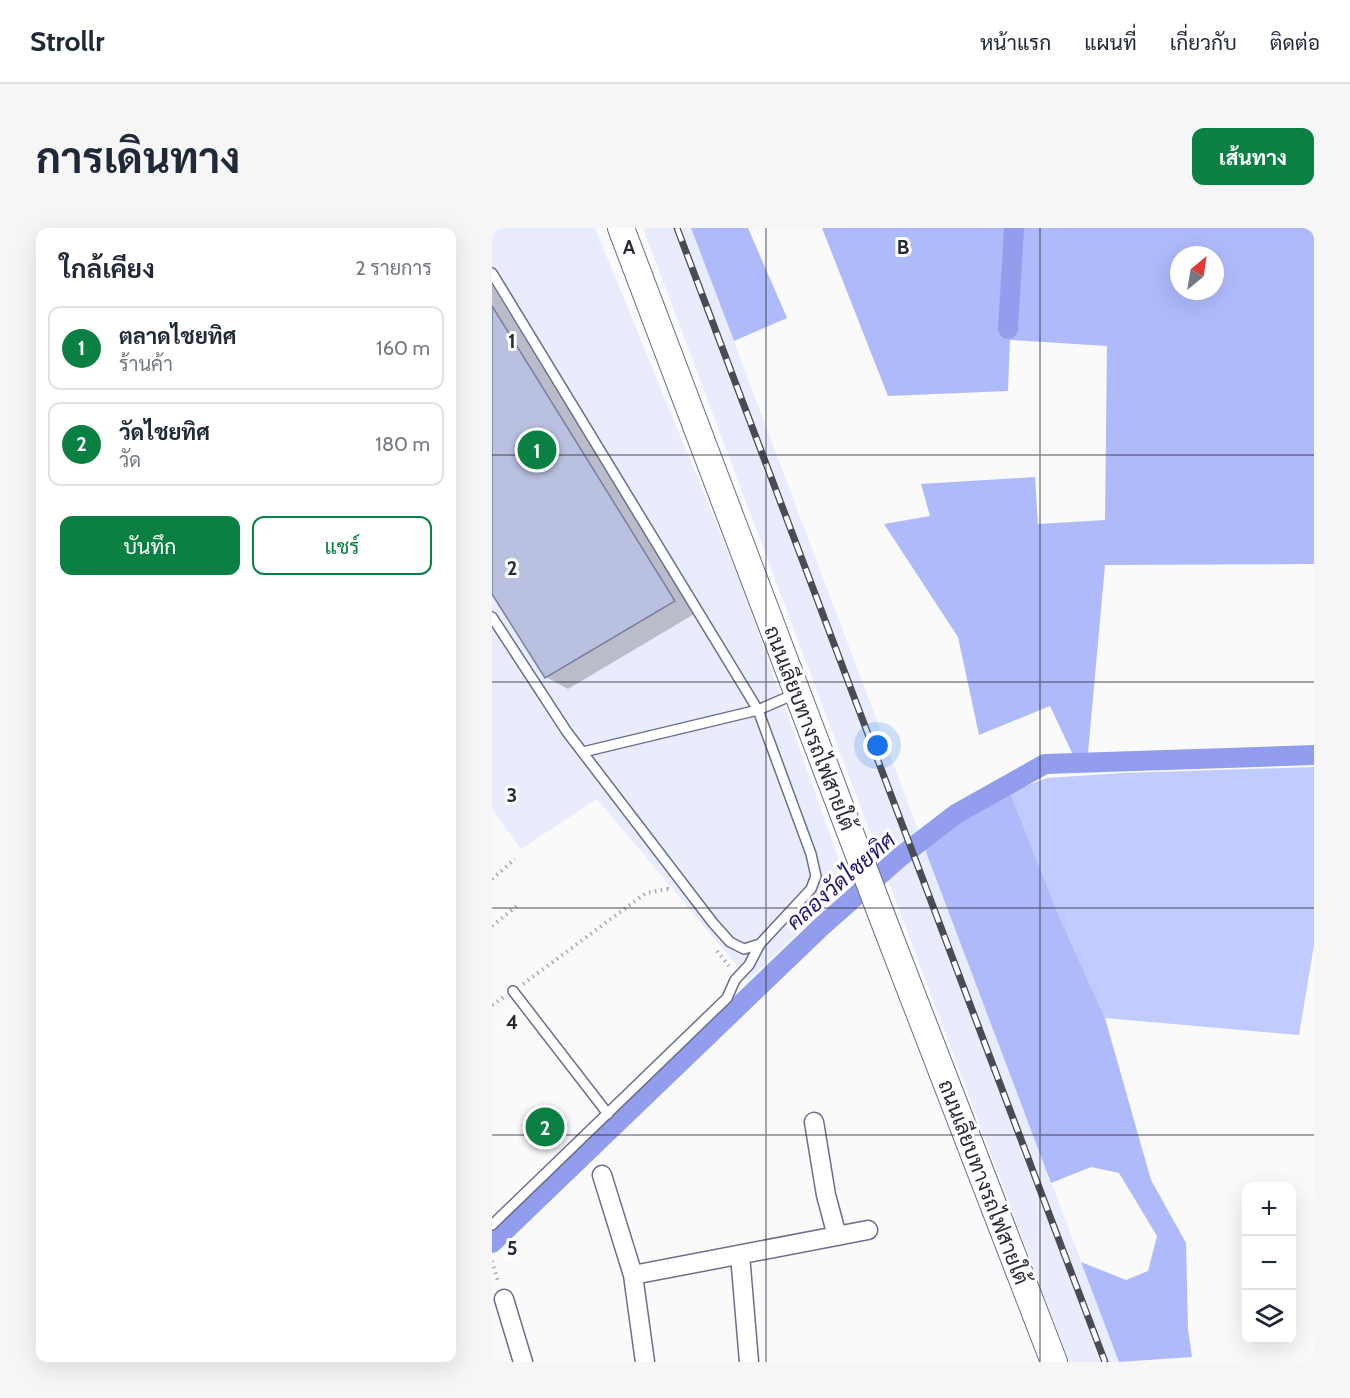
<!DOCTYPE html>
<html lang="th">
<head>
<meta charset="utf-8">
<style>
  body { margin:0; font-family:Cabin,Sarabun,sans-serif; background:#f6f6f7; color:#1f2937 }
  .controls { position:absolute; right:18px; bottom:18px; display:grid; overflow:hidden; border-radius:12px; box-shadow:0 6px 24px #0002 }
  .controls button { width:54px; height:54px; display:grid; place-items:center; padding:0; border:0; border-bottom:2px solid #e0e1e3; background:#fff; color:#1f2937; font:30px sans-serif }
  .compass { position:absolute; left:678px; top:18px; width:54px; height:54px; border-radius:50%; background:#fff; box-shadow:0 6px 24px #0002; rotate:30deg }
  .you { position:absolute; left:386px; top:518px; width:21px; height:21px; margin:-15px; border:4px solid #fff; border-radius:50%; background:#1a73e8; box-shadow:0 0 0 9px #1a73e833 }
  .badge { display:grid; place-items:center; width:39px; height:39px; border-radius:50%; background:#0b8043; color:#fff; font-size:20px; font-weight:700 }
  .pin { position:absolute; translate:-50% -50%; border:3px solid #fff; box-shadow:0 2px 6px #0006 }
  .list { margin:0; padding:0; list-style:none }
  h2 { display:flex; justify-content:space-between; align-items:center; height:78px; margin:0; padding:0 24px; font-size:26px }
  h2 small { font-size:20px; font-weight:400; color:#747a83 }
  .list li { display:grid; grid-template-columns:39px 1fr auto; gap:18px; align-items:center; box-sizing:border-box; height:84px; margin:0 12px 12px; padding:0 12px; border:2px solid #e0e1e3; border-radius:12px }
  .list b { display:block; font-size:22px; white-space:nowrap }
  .list p { margin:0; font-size:20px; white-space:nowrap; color:#747a83 }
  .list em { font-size:20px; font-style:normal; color:#747a83 }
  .actions { display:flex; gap:12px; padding:18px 24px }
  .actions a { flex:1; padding:14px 0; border:2px solid #0b8043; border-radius:12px; text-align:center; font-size:21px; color:#0b8043 }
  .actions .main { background:#0b8043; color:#fff }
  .icon { flex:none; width:33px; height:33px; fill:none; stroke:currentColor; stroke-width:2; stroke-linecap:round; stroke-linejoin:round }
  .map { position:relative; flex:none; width:822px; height:1134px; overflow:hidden; border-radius:12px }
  header { display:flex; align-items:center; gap:36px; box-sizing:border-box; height:84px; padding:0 30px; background:#fff; border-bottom:2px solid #e0e1e3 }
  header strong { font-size:28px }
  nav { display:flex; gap:33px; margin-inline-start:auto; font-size:21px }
  .intro { display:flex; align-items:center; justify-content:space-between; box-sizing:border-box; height:144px; padding:0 36px }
  h1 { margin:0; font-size:42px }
  .button { padding:15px 27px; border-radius:12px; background:#0b8043; color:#fff; font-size:21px; font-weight:700 }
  main { display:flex; gap:36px; padding:0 36px }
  aside { flex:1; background:#fff; border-radius:12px; box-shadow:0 6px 24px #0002 }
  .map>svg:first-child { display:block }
  .built { fill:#e9ecfc }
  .green { fill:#c2cbfe }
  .forest { fill:#afbafb; fill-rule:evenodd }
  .shadow { fill:#0003 }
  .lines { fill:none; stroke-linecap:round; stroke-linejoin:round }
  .canal { stroke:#929ded; stroke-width:20 }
  .building { fill:#bac0e0; stroke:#7a809d; stroke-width:1.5 }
  .service-casing { stroke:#6a6f8c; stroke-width:12 }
  .minor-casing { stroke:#6a6f8c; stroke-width:21 }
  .secondary-casing { stroke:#6a6f8c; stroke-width:28 }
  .path { stroke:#a8a8ad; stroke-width:4; stroke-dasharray:1.5 4.5; stroke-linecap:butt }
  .service { stroke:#fff; stroke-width:9 }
  .minor { stroke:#fff; stroke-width:18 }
  .secondary { stroke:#fff; stroke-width:26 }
  .rail-casing { stroke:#494b55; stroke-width:7 }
  .rail { stroke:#fff; stroke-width:4.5; stroke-dasharray:14; stroke-linecap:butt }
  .grid { fill:none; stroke:#282a36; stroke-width:1.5; stroke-opacity:0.55 }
  .labels { text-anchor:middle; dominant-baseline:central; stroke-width:6; stroke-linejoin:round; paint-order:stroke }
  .street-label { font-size:21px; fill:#282a36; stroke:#fff }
  .water-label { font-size:22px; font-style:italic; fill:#201671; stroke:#fff }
  .grid-label { font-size:20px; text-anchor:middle; font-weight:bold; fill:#282a36; stroke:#fff; stroke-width:6; stroke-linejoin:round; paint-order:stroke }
</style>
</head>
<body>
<header>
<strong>Strollr</strong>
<nav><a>หน้าแรก</a><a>แผนที่</a><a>เกี่ยวกับ</a><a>ติดต่อ</a></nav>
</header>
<div class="intro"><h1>การเดินทาง</h1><a class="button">เส้นทาง</a></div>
<main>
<aside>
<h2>ใกล้เคียง<small>2 รายการ</small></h2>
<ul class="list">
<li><span class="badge">1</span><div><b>ตลาดไชยทิศ</b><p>ร้านค้า</p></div><em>160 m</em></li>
<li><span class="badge">2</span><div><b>วัดไชยทิศ</b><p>วัด</p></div><em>180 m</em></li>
</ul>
<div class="actions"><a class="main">บันทึก</a><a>แชร์</a></div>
</aside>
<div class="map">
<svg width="822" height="1134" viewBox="0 0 822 1134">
  <rect width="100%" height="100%" fill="#fafafa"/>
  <path class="built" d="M0,0H103L247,351L356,657L257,752L105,571L29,621L0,582Z
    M151,0H199L627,1134H577Z"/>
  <path class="green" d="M822,539V717L807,807L613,790L565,683L518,564L555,550L631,545Z"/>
  <path class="forest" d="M199,0H256L295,90L242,113Z
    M330,0H822V336L613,337L596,525H580L558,478L487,507L466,409L392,296L438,288L429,256L543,249L546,296L613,292L615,118L518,112L516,163L396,168ZM687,27H723V63H687Z
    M518,564L565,683L613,790L659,952L694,1015L696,1101L700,1129L627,1134L589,1034L634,1052L656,1043L665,1008L627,945L599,939L559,955L431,616Z"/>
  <path class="shadow" d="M0,57L204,385L76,461L54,449L0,363Z"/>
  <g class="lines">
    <path class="canal" d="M516,101L522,0
      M0,1015L329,699L408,629L464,586L553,536L822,527"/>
  </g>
  <path class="building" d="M0,78L183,373L53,450L0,366Z"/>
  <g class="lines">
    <defs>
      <path id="service" d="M0,45L266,482L319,626L324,648L319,661L268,716L252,721L238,714L221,695L75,504L0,389
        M91,524L266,482L305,465
        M21,763L116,886
        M0,997L235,770L243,752L257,737L268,716"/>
      <path id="minor" d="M322,894L334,967L345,1008
        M110,947L141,1047L153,1134
        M248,1027L257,1134
        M141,1047L376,1002
        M12,1071L31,1134"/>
      <path id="secondary" d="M129,0L391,691L562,1134"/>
    </defs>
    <use href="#service" class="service-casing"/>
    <use href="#minor" class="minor-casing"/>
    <use href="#secondary" class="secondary-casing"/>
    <path class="path" d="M0,651L23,631
      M0,698L27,676
      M225,723L237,738
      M31,756L154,665L176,661L178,663
      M0,777L12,769
      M0,1033L7,1056"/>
    <use href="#service" class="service"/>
    <use href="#minor" class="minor"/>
    <use href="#secondary" class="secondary"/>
    <defs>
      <path id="rail" d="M185,0L613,1134"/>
    </defs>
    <use href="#rail" class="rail-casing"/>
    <use href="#rail" class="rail"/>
  </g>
  <path class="grid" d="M274,0V1134M548,0V1134M0,227H822M0,454H822M0,680H822M0,907H822"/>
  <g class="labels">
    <g class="street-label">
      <text transform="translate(318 500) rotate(69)">ถนนเลียบทางรถไฟสายใต้</text>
      <text transform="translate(492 954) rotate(69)">ถนนเลียบทางรถไฟสายใต้</text>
    </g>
    <g class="water-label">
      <text transform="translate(349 653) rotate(-41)">คลองวัดไชยทิศ</text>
    </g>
  </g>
  <g class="grid-label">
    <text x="137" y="26">A</text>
    <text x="411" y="26">B</text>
    <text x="20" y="120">1</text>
    <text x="20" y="347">2</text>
    <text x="20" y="574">3</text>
    <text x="20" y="801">4</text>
    <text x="20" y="1027">5</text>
  </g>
</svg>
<div class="controls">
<button>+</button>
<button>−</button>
<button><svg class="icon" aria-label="layers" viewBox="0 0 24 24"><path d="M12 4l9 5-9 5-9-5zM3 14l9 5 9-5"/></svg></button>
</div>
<svg class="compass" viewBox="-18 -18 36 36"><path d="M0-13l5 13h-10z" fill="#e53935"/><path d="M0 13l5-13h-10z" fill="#747a83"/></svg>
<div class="you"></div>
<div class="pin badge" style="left:45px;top:222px">1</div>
<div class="pin badge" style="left:53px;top:899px">2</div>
</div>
</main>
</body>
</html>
